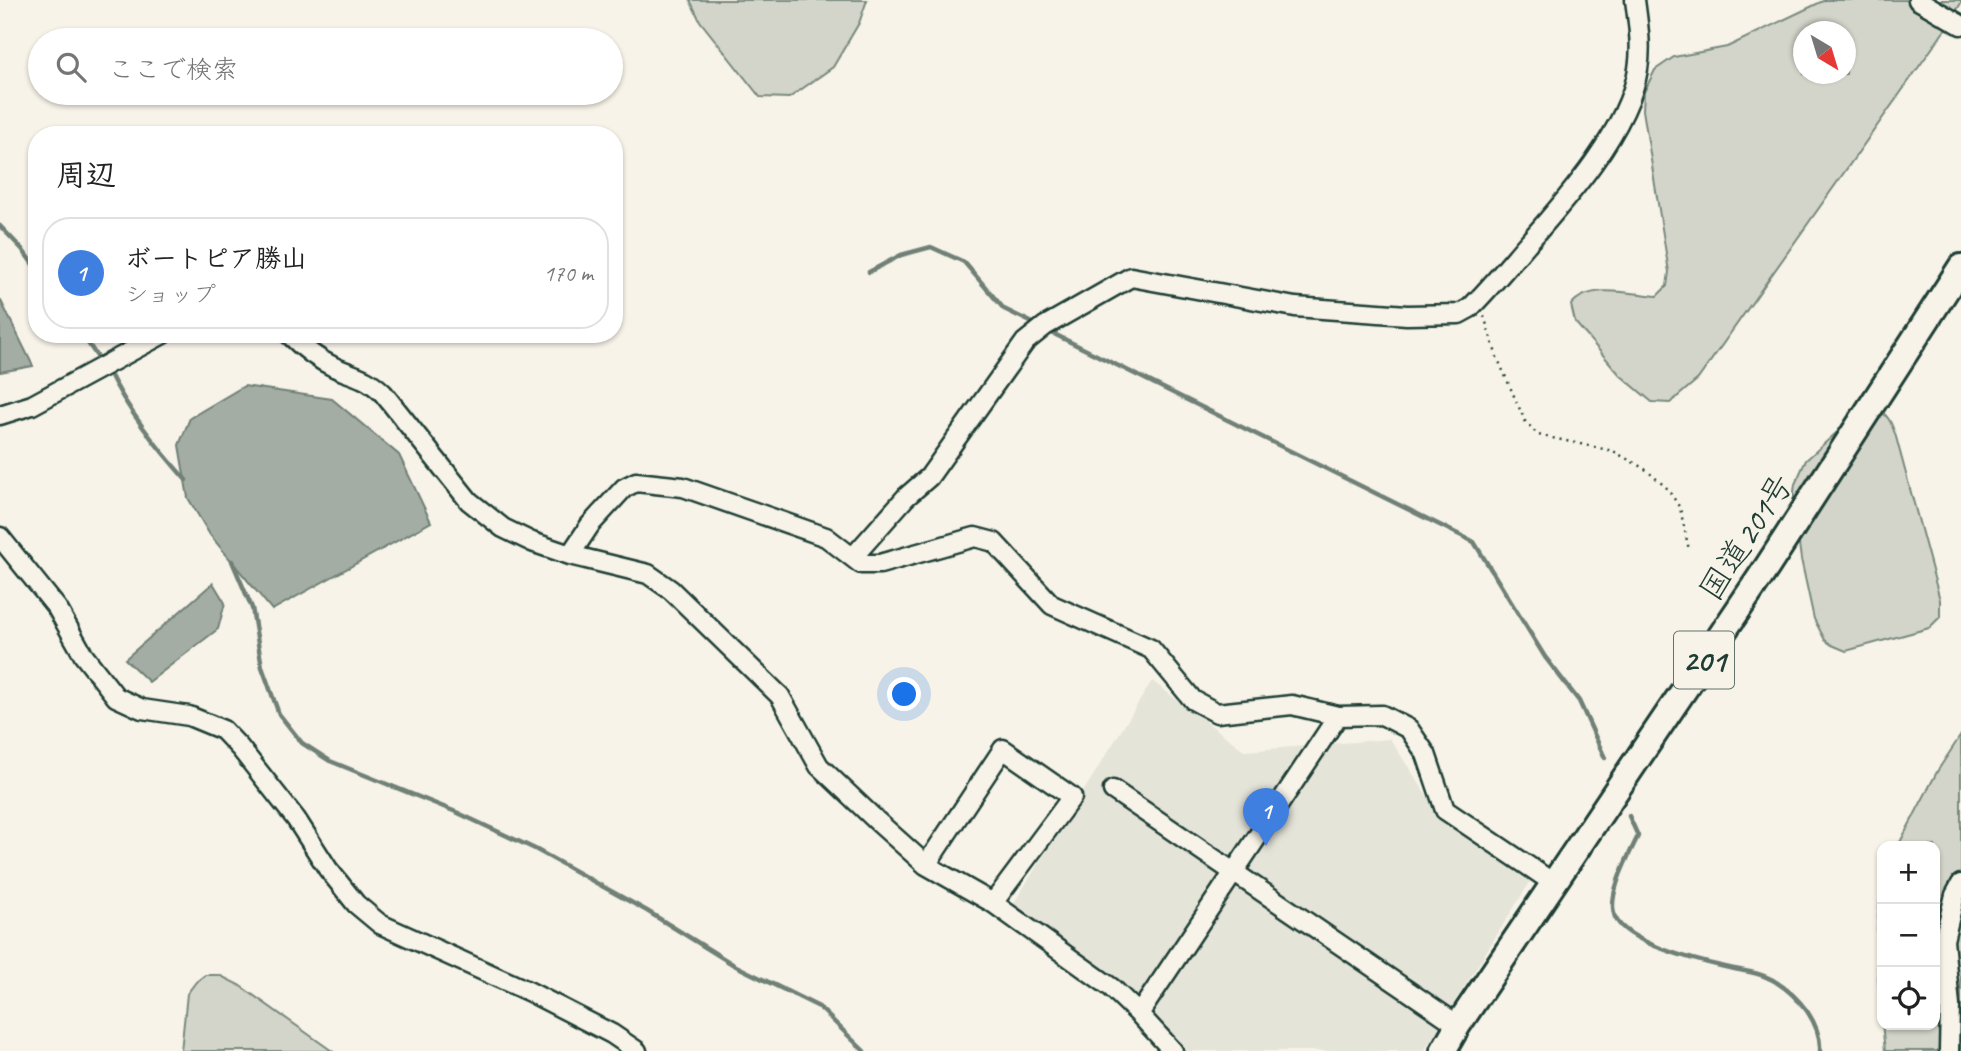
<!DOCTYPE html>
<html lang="ja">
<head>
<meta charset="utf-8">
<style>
  body { margin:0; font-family:Caveat,"Klee One",sans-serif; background:#f2f2f2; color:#222 }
  .controls { position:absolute; right:21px; bottom:21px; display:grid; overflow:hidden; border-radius:14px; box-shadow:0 2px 5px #0004 }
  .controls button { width:63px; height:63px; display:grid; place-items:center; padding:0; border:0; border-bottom:2px solid #e0e0e0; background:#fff; color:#222; font:35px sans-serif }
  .compass { position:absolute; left:1793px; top:21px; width:63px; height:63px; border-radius:50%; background:#fff; box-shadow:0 2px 5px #0004; rotate:142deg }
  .you { position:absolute; left:905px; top:695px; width:24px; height:24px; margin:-18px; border:5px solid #fff; border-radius:50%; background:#1a73e8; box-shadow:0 0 0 10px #1a73e833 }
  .badge { display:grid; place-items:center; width:46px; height:46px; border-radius:50%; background:#ea580c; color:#fff; font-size:23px; font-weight:700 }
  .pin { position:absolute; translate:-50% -58px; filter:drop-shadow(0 2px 4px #0008) }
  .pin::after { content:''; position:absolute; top:37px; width:24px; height:21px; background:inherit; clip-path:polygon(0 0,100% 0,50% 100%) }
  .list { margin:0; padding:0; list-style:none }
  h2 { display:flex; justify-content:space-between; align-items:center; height:91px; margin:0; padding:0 28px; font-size:30px }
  h2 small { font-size:23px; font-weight:400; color:#767676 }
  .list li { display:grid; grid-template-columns:46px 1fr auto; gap:21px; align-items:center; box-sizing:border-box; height:112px; margin:0 14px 14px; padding:0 14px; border:2px solid #e0e0e0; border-radius:28px }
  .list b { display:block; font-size:26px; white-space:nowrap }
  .list p { margin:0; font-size:23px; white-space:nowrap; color:#767676 }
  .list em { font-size:23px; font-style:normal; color:#767676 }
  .icon { flex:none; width:38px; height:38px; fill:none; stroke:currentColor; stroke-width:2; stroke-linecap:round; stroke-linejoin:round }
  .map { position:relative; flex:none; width:1961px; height:1051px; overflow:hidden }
  .search { position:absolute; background:#fff; box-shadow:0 2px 5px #0004; left:28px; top:28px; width:595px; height:77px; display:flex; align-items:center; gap:18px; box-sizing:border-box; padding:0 24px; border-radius:38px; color:#767676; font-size:26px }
  .panel { position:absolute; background:#fff; box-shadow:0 2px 5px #0004; left:28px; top:126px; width:595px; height:217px; border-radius:28px }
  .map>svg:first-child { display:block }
  .built { fill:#e5e4d9 }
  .green { fill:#d3d5ca; stroke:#79897f; stroke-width:2; fill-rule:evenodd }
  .water { fill:#a4ada3; stroke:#6f8077; stroke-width:2 }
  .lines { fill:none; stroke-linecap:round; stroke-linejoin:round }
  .stream { stroke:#6f8077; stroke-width:4.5 }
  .minor-casing { stroke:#1f3d34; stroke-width:23 }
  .highway-casing { stroke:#1f3d34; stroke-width:30 }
  .path { stroke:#1f3d34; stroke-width:2.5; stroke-dasharray:2 5; stroke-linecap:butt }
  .minor { stroke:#f7f3e8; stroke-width:18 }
  .highway { stroke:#f7f3e8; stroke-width:24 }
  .labels { text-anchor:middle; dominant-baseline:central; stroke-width:5; stroke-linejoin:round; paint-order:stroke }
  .shield { fill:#f7f3e8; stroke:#60746a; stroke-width:2 }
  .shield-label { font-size:32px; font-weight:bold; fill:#1f3d34 }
  .street-label { font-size:33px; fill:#1f3d34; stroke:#f7f3e8 }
</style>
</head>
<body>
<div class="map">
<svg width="1961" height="1051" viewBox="0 0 1961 1051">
  <rect width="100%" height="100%" fill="#f7f3e8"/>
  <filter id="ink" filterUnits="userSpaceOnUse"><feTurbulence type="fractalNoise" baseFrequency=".0143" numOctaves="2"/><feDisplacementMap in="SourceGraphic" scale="14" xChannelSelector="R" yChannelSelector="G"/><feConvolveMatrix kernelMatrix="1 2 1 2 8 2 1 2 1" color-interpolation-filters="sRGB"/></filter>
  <g filter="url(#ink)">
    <path class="built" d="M1152,681L1245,751L1390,739L1436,809L1530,882L1424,1051H1184L1131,1011L1009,911Z"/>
    <path class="green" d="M690,0H867L859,23L833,67L789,98L760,97L700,21Z
      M1825,0H1961V3L1947,27L1698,379L1670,403L1652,402L1620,375L1575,322L1571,305C1589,282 1632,294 1657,296L1667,286L1669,272L1643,110L1644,92L1655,70L1674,57L1727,47ZM1804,32H1846V74H1804Z
      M1874,409C1888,412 1892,424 1896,437L1940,600V617L1929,628L1846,651L1832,645L1825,640L1814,619L1801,559L1793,500L1795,484L1806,460L1836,433Z
      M1961,735V1051H1885L1884,1042C1879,991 1872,939 1882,888V1025H1935V846H1898L1938,770Z
      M205,975H219L239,985L332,1051H181L187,994L196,982Z"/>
    <path class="water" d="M0,299L33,366L0,372Z
      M244,386L332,399L399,455L431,522L272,610L210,535L188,498L179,445L190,418Z
      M213,583L225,603L218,629L149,682L125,659Z"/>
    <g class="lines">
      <path class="stream" d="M0,226L22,249L37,270
        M869,272L901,255L931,247L964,262L1004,309L1037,325
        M1048,331L1474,542L1545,657L1579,701L1605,758
        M82,334L96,355L103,360
        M107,368C127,410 156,446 186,480
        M232,561L252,608L262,667L279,714L302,743L330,761L456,812L535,849L647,911L734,965L819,1007L864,1051
        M1629,816L1638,836C1629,855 1606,896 1615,917C1626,943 1698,961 1725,967C1742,971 1761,972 1776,982C1789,990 1798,999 1807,1011C1815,1023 1821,1037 1820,1051"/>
      <defs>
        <path id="minor" d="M1918,0L1961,25
          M289,334C302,347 317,359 334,367C356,377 365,376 383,393L469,501L503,528L532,542L570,555L648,574L671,590L780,696L819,766L878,822L926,865L993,903L1112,988L1139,1014L1173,1051
          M0,415L32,405L163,334
          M0,537L57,608L84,656L116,697L142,709L189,716L223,730L240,748L296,819L328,869L356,904L380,924L530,992L612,1034L637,1051
          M570,555L590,525L624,488L636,482L683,487L826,537L861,564H880L975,537L994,542L1052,605L1151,649L1193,700L1217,713L1292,705L1338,716L1382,715L1409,729L1426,754L1445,810L1555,884
          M853,557L906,497L929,477L1025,342L1045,326L1131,277L1295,307L1407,315L1459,314L1470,308C1490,288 1508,266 1527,244C1566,200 1629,129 1638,69C1642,46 1638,23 1635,0
          M1113,790L1458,1025
          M926,865L1003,749L1072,797L993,903
          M1139,1014L1338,716
          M1949,1051L1950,1006L1944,940L1955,895L1961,884"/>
        <path id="highway" d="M1443,1051L1458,1025L1767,567L1961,267"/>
      </defs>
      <use href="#minor" class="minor-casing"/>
      <use href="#highway" class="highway-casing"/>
      <path class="path" d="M1484,316L1497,357L1525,421L1538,435L1613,451L1645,469L1668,489L1680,508L1689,550"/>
      <use href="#minor" class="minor"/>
      <use href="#highway" class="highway"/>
    </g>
  </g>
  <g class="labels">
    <rect class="shield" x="1674" y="631.5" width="60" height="57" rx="5"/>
    <g class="shield-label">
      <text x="1704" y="660">201</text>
    </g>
    <g class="street-label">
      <text transform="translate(1746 537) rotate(-57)">国道201号</text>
    </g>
  </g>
</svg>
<div class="controls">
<button>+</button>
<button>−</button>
<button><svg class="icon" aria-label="locate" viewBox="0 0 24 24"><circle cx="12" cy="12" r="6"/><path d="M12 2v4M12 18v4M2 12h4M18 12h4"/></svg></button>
</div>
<svg class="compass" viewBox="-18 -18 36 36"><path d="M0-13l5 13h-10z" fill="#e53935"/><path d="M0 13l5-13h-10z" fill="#767676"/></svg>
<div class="you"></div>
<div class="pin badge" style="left:1266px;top:846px;background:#3f7fe0">1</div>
<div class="search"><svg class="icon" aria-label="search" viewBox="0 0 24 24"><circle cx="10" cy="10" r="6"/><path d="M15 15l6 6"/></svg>ここで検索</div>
<section class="panel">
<h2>周辺<small></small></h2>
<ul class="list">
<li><span class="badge" style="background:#3f7fe0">1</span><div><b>ボートピア勝山</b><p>ショップ</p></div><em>170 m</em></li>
</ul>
</section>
</div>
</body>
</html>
